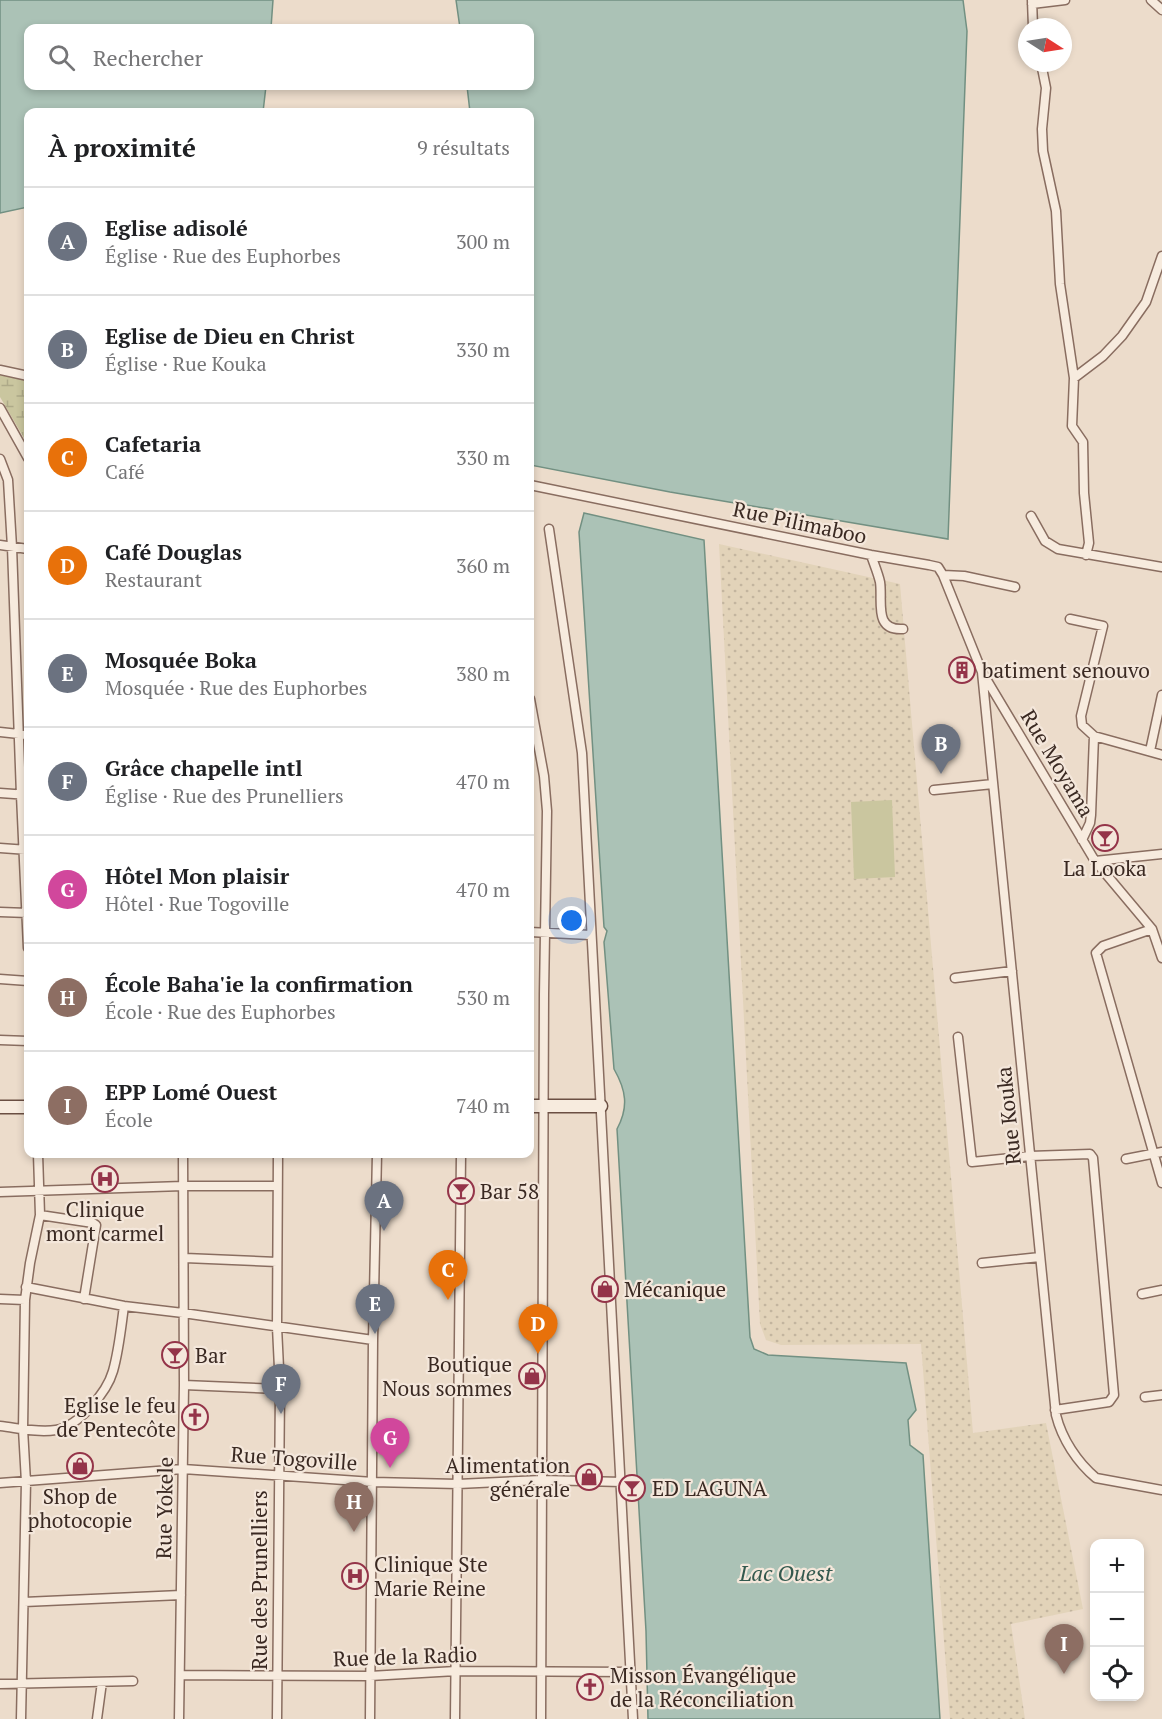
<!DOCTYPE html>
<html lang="fr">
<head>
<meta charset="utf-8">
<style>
  body { margin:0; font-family:"PT Serif",serif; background:#f6f6f6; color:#202124 }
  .controls { position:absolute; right:18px; bottom:18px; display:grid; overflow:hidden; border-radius:12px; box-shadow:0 3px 9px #0003 }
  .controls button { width:54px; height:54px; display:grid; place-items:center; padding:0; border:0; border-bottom:2px solid #e0e0e0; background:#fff; color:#202124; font:30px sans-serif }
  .compass { position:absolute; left:1018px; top:18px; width:54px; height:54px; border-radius:50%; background:#fff; box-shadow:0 3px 9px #0003; rotate:102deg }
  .you { position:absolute; left:572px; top:921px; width:21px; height:21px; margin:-15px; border:4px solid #fff; border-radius:50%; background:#1a73e8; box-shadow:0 0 0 9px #1a73e833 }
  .badge { display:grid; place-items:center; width:39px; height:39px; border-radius:50%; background:#d93025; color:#fff; font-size:20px; font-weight:700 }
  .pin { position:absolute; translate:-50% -50px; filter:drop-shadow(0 2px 3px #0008) }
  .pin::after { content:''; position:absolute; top:32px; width:21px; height:18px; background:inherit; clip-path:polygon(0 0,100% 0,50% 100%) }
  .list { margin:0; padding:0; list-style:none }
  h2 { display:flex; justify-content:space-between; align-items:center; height:78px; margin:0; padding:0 24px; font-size:26px }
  h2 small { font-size:20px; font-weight:400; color:#757577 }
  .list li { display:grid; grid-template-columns:39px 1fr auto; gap:18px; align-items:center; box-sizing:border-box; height:108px; padding:0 24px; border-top:2px solid #e0e0e0 }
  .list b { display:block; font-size:22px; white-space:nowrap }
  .list p { margin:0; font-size:20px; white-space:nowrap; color:#757577 }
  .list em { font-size:20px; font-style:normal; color:#757577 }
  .icon { flex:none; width:33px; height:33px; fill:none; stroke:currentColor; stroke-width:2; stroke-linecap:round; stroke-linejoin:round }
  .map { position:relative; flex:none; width:1162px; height:1719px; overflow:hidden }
  .search { position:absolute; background:#fff; box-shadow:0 3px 9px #0003; left:24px; top:24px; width:510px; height:66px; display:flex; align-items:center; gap:15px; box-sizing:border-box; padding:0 21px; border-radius:12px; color:#757577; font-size:22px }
  .panel { position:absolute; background:#fff; box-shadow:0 3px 9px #0003; left:24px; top:108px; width:510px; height:1050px; border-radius:12px }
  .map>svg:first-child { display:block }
  .farmland { fill:url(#farmland-dots) }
  .wetland { fill:url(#wetland-marsh) }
  .garden { fill:#cac69f }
  .water { fill:#abc2b6; stroke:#729082; stroke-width:1.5 }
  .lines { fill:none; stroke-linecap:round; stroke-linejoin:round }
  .street-casing { stroke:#896d60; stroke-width:11 }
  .secondary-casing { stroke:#6b4f43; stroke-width:15 }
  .street { stroke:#f7ebde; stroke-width:8 }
  .secondary { stroke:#f7ebde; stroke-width:12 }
  .labels { text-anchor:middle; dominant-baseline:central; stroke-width:4.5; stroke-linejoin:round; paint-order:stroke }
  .street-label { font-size:21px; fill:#3a2922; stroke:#f4e7db }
  .poi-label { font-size:21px; fill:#3a2922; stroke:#f4e7db; text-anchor:start }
  .water-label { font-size:22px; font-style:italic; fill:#33594e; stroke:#f4e7db }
</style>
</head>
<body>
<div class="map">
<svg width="1162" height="1719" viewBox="0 0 1162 1719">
  <defs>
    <pattern id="farmland-dots" width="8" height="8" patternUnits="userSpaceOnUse" patternTransform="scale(1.5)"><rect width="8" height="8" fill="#e2d3b9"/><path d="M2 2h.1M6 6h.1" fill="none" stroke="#c3b59f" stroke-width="1.8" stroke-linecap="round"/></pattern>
    <pattern id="wetland-marsh" width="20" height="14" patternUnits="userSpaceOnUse" patternTransform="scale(1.5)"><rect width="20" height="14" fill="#cac69f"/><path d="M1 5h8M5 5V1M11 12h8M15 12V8" fill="none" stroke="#aeaa89"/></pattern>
  </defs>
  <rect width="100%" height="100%" fill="#ecdccb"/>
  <path class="farmland" d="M719,544L900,584L973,1433L1046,1423L1083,1609L1011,1624L1025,1719H950L921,1344L781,1345L766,1340L760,1324Z"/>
  <path class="wetland" d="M0,375L28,381V445L0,397Z"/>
  <path class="garden" d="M892,800L895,877L854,879L851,802Z"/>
  <path class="water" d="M0,0H273L271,28H28V86H266L263,112H28V207L0,213Z
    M456,0H963L967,31L948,539L670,492L530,465V112H470L467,86H530V28H460Z
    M584,513L704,540L750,1337L754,1349L768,1355L906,1363L916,1410L908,1420L910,1445L923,1455L940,1719H648L646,1631L617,1129C629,1107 626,1090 614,1069L604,942L607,931L604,927L579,532Z"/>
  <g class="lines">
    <defs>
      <path id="street" d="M1032,0L1033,27
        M1151,0L1162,10
        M1032,4L1065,0
        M1041,63L1046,88L1042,129L1043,151L1056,211L1060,284L1074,378
        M0,370L28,376
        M0,408L28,458
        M0,459L8,480L12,547L21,795L28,948
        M530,485L871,555L929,565L938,567L943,575L964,576L1015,587
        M1031,516L1045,541L1058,549L1162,567
        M549,529L582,753L633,1719
        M0,545L28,549
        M871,555C874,564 878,573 880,582C883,601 873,631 903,629
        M1086,555L1089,543L1084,493L1083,442L1072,426L1074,378L1103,356L1122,336L1146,302L1162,256
        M943,575L982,672L1095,861L1152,929L1162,958
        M1070,619L1103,626L1081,716L1082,725L1094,736L1162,755
        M982,672L1056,1415C1062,1439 1077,1462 1096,1478L1162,1490
        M530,699L544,776L547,811L544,994L541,1719
        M0,732L28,735
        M1150,751L1162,695
        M934,790L993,784
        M0,793L28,795
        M1082,840L1090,823L1091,815L1094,736
        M0,848L28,850
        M1095,861L1162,854
        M0,912L28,913
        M1152,929L1103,946L1096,953L1162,1183
        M530,932L590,935
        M955,978L1012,971
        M0,979L28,981
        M958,1037L972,1162L1030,1156L1090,1154L1093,1158L1114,1395L1109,1402L1055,1410
        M0,1040L28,1041
        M1126,1159L1162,1152
        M0,1192L183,1186H277
        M40,1215L93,1223L96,1225L84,1299
        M185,1258L277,1262
        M982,1263L1040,1257
        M26,1287L124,1306L183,1313L373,1340
        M1142,1294L1162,1290
        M0,1299L25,1300
        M184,1385L280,1389
        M1145,1397L1162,1395
        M0,1426C18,1428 38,1433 56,1430C79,1426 107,1392 113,1371C119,1350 121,1328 124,1306
        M0,1483L183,1469L373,1482L458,1484L542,1480L622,1482
        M24,1602L181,1595
        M180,1675L370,1676L456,1671L631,1672
        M0,1684L133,1681
        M21,1719L26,1482L23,1429L25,1300L30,1263L40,1215L38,1154
        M97,1719L102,1682
        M179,1719L184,1385L183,1154
        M277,1719L280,1389L277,1327L278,1154
        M370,1719L373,1340L377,1154
        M455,1719L461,1154"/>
      <path id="secondary" d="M530,1106H601
        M0,1107H28"/>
    </defs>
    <use href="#street" class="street-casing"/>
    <use href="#secondary" class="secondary-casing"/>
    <use href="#street" class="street"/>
    <use href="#secondary" class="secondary"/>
  </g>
  <defs>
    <symbol id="building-ring" viewBox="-11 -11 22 22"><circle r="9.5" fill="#f4e7db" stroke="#943449" stroke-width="1.5"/><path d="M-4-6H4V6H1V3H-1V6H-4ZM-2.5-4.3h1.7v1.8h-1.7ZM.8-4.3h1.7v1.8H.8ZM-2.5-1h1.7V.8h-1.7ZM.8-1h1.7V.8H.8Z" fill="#943449"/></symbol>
    <symbol id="bar-ring" viewBox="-11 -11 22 22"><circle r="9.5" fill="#f4e7db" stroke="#943449" stroke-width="1.5"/><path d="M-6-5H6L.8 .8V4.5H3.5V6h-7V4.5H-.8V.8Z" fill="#943449"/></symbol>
    <symbol id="hospital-ring" viewBox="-11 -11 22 22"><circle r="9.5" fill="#f4e7db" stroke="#943449" stroke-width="1.5"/><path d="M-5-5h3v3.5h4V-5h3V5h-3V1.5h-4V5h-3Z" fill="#943449"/></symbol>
    <symbol id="shop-ring" viewBox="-11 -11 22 22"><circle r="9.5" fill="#f4e7db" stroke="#943449" stroke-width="1.5"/><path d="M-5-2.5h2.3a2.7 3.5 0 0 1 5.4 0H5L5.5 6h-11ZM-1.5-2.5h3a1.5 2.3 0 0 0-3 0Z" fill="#943449"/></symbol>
    <symbol id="church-ring" viewBox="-11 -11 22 22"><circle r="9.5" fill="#f4e7db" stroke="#943449" stroke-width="1.5"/><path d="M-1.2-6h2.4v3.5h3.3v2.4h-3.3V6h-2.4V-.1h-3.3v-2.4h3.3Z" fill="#943449"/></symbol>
  </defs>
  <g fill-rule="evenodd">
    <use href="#building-ring" x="947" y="655" width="30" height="30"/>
    <use href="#bar-ring" x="1090" y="823" width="30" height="30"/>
    <use href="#hospital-ring" x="90" y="1164" width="30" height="30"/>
    <use href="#bar-ring" x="446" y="1176" width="30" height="30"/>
    <use href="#shop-ring" x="590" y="1274" width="30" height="30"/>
    <use href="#bar-ring" x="160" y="1340" width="30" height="30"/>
    <use href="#shop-ring" x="517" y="1361" width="30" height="30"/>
    <use href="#church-ring" x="180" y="1402" width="30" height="30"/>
    <use href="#shop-ring" x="65" y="1451" width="30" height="30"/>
    <use href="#shop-ring" x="574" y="1462" width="30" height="30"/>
    <use href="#bar-ring" x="617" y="1473" width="30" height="30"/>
    <use href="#hospital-ring" x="340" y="1561" width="30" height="30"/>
    <use href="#church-ring" x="575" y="1672" width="30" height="30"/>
  </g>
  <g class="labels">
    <g class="street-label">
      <text transform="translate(800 522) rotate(12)">Rue Pilimaboo</text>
      <text transform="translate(1058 763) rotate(59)">Rue Moyama</text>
      <text transform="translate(1008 1116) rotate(-96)">Rue Kouka</text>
      <text transform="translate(294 1458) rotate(4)">Rue Togoville</text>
      <text transform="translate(164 1508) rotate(-89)">Rue Yokele</text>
      <text transform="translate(259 1580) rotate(-90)">Rue des Prunelliers</text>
      <text transform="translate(405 1656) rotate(-2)">Rue de la Radio</text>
    </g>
    <g class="poi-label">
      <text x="982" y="670">batiment senouvo</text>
      <text x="1105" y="868" text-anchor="middle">La Looka</text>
      <text x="480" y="1191">Bar 58</text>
      <text x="105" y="1209" text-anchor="middle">Clinique<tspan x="105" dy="24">mont carmel</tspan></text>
      <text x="624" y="1289">Mécanique</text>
      <text x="195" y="1355">Bar</text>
      <text x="512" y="1364" text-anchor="end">Boutique<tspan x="512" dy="24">Nous sommes</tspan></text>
      <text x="176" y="1405" text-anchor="end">Eglise le feu<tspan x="176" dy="24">de Pentecôte</tspan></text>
      <text x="570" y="1465" text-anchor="end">Alimentation<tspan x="570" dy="24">générale</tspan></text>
      <text x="652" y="1488">ED LAGUNA</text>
      <text x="80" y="1496" text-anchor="middle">Shop de<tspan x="80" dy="24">photocopie</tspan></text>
      <text x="374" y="1564">Clinique Ste<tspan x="374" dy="24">Marie Reine</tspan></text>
      <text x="610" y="1675">Misson Évangélique<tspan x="610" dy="24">de la Réconciliation</tspan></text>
    </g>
    <g class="water-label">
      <text x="786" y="1572">Lac Ouest</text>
    </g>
  </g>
</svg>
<div class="controls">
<button>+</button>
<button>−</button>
<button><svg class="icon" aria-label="locate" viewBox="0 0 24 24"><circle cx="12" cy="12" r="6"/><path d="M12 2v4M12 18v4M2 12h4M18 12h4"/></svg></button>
</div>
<svg class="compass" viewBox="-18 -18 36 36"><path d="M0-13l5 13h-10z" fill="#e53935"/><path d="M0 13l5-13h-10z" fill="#757577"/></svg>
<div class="you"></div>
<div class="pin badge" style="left:384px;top:1231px;background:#6b7280">A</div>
<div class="pin badge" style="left:941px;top:774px;background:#6b7280">B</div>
<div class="pin badge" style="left:448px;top:1300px;background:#e8710a">C</div>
<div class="pin badge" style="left:538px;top:1354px;background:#e8710a">D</div>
<div class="pin badge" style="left:375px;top:1334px;background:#6b7280">E</div>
<div class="pin badge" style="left:281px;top:1414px;background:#6b7280">F</div>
<div class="pin badge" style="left:390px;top:1468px;background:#d1479c">G</div>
<div class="pin badge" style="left:354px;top:1532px;background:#8d6e63">H</div>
<div class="pin badge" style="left:1064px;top:1674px;background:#8d6e63">I</div>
<div class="search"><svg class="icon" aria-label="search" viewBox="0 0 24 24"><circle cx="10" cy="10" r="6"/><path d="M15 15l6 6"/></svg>Rechercher</div>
<section class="panel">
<h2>À proximité<small>9 résultats</small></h2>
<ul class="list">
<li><span class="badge" style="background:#6b7280">A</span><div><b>Eglise adisolé</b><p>Église · Rue des Euphorbes</p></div><em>300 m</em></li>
<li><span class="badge" style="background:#6b7280">B</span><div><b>Eglise de Dieu en Christ</b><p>Église · Rue Kouka</p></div><em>330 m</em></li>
<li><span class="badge" style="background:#e8710a">C</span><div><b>Cafetaria</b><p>Café</p></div><em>330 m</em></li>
<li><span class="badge" style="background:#e8710a">D</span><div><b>Café Douglas</b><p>Restaurant</p></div><em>360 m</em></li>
<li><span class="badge" style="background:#6b7280">E</span><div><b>Mosquée Boka</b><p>Mosquée · Rue des Euphorbes</p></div><em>380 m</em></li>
<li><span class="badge" style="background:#6b7280">F</span><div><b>Grâce chapelle intl</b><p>Église · Rue des Prunelliers</p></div><em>470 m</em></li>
<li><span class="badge" style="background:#d1479c">G</span><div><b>Hôtel Mon plaisir</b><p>Hôtel · Rue Togoville</p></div><em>470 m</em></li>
<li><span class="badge" style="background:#8d6e63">H</span><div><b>École Baha'ie la confirmation</b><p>École · Rue des Euphorbes</p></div><em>530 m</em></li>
<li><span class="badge" style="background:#8d6e63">I</span><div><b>EPP Lomé Ouest</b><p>École</p></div><em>740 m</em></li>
</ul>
</section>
</div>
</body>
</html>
